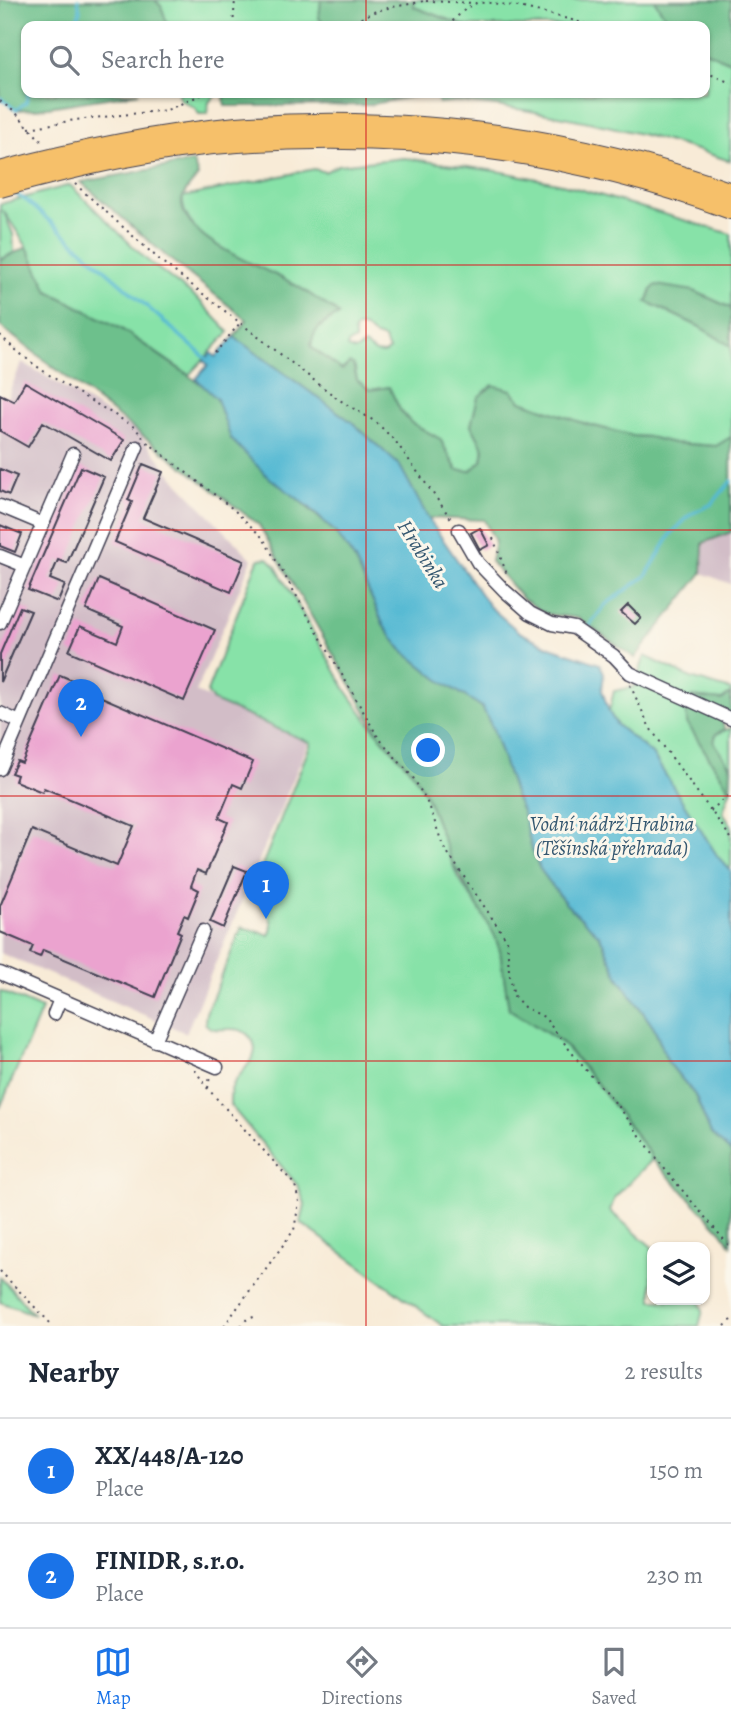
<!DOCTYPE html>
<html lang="en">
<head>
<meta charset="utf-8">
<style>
  body { margin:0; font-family:Alegreya,serif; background:#f6f6f7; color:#1f2937 }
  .controls { position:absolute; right:21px; bottom:21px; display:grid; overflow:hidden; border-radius:14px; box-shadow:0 2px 5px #0004 }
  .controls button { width:63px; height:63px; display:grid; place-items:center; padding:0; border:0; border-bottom:2px solid #e0e1e3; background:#fff; color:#1f2937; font:35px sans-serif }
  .you { position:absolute; left:429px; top:751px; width:24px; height:24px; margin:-18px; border:5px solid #fff; border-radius:50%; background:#1a73e8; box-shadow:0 0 0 10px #1a73e833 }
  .badge { display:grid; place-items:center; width:46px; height:46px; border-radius:50%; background:#1a73e8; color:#fff; font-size:23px; font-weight:700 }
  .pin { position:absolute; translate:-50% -58px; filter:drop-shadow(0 2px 4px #0008) }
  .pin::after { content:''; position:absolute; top:37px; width:24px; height:21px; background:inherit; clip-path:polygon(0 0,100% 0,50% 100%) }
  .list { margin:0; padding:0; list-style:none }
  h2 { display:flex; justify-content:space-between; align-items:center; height:91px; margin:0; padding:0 28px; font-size:30px }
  h2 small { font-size:23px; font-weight:400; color:#747a83 }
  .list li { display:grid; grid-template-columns:46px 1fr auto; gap:21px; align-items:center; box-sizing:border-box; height:105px; padding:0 28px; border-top:2px solid #e0e1e3 }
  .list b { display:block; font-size:26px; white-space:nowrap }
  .list p { margin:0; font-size:23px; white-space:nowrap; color:#747a83 }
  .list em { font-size:23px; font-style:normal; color:#747a83 }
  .icon { flex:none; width:38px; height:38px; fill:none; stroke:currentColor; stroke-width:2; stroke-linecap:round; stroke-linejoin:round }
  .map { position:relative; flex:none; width:731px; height:1326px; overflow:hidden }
  .search { position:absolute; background:#fff; box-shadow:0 2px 5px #0004; left:21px; right:21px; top:21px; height:77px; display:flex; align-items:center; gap:18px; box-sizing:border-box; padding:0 24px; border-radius:14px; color:#747a83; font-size:26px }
  .sheet { height:301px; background:#fff }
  nav { display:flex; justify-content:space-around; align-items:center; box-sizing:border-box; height:98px; border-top:2px solid #e0e1e3; background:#fff; font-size:19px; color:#747a83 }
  nav a { display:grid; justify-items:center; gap:4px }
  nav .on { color:#1a73e8 }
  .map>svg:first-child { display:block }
  .industrial { fill:#d2bdc7 }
  .green { fill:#87e2a8; stroke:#548272; stroke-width:2; fill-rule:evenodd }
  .forest { fill:#6dc08c; stroke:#487164; stroke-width:2 }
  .water { fill:#55b9d3; stroke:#3c6e87; stroke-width:2 }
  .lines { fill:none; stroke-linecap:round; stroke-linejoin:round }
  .stream { stroke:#55b9d3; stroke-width:3.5 }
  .building { fill:#eba3cf }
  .minor-casing { stroke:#424052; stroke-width:15 }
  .highway-casing { stroke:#424052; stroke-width:20 }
  .path { stroke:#424052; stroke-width:2; stroke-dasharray:2 5; stroke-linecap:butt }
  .minor { stroke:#fff; stroke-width:12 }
  .highway { stroke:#f6c06b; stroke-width:18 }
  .highway-bridge-casing { stroke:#424052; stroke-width:20; stroke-linecap:butt }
  .highway-bridge { stroke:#f6c06b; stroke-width:18 }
  .grid { fill:none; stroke:#d62828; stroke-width:2; stroke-opacity:0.55 }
  .labels { text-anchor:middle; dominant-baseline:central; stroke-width:6; stroke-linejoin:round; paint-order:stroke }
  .water-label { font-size:21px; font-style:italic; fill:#345770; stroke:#fbf7ec }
</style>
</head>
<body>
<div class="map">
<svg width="731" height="1326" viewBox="0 0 731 1326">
  <rect width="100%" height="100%" fill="#fbf7ec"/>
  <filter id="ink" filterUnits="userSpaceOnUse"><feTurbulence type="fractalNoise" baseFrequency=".0143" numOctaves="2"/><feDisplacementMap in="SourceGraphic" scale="14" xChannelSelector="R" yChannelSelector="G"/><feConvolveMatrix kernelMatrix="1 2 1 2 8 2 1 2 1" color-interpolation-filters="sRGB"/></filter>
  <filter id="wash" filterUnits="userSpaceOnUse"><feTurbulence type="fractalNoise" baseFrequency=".00686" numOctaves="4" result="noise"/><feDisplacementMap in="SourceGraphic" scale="28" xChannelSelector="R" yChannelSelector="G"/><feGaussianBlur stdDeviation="1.57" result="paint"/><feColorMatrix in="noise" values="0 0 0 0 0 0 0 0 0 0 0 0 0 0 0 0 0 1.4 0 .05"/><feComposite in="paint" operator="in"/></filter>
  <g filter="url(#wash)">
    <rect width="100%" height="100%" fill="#f8ebd7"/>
    <path class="industrial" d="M22,362L138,432L178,483L252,559L196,692L309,742L186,1033L0,953V414Z
      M731,532V584L702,573L703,543Z"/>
    <path class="green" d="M155,0H321L319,18L325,26H168L161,6Z
      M414,0H654L672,26H465L414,7Z
      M705,51L731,62L730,161C641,130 549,111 456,101L439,103L435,93H705Z
      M178,93H283L217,94L209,102L207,114H199L195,108L180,99Z
      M404,158L503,172L562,184L731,234V308L694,291L647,302L698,326L731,346V437L716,446L673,443L649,437L633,436L586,424L521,401L511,390L471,425L484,449L482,461L470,471L457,470L440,439L410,422L400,410L389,387L370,390L357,380L355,368L342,370L311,347C312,329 324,323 338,315L334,310C314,298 293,286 272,275C245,261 179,235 183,197L314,169L325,172L338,165ZM357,327H364L373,335L384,339L389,350L384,354L376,353L364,345L355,351L347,348L348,344L355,340L354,330Z
      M70,185L147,260L200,301L229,332L189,375L120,328L48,291L27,247L3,210L13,234L14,252L0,260V204Z
      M268,558L275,565L346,690L374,729L413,773L426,795L458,878L482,913L495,936L500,951L509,1009L562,1043L595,1081L650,1154L651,1161L615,1197L610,1211L652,1247V1300H699L703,1310L699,1326H443L301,1223L305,1204L298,1186L230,1105C230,1097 230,1090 234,1083C242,1069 266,1054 249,1036C236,1021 215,1037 205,1023L206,1013L242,927L269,935C279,919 261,907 250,896L311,743L213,701L207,692L256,565L260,559Z
      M645,656L691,678L731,690V693L722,700L692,697L687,723L730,790L723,812L731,825V866L729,869L718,857L652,754L617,725L609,712L614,691L634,687Z
      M731,728V768L714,742L716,734Z
      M0,991L42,1009L0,1108Z
      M0,1277L34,1314L0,1302Z"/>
    <path class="forest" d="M0,0H155L161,6L168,26H26V93H139L35,109L16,110L0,97Z
      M321,0H414V7L465,26H325L319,18Z
      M654,0H731V62L705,51V26H672Z
      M229,93H430L368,105L225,106L224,97Z
      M193,162L198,176C193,183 181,194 182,203C183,239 261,267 288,281C304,289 319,301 334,310L339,315C324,322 312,329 311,347L342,370L349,363L353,364L357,380L370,390L389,387L400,410L410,422L440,439L457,470L470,471L482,461L484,449L471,425L478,397L493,385L511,390L521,401L586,424L633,436L649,437L673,443L716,446L731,437V532L703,543L702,573L635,658L578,618L546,614L522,598L491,562L495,541L484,520L428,518L400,466L353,423L234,337L247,320L166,256L81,182Z
      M27,247L48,291L120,328L208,389L217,399L231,439L336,533L355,560L384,626L401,649L438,679L482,707L493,729L515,796L523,813L532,850L540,869L566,904L600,936L619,978L654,1028L668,1062L695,1095L711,1134L731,1152V1245L721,1231L651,1158L650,1154L595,1081L563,1043L509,1009L500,951L495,936L452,862L426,795L413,773L380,736L259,525L0,326V260Z
      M656,285L694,291L731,308V346L698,326L647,302L652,289Z
      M731,693V714L721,720L725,729L716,734L714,742L731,768L730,790L687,723L686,707L692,697L722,700Z"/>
    <path class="water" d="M234,337L353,423L400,466L428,518L489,606L519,632L550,647L600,664L604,673L602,690L609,712L617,725L652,754L718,857L731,871V1152L711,1134L695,1095L668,1062L654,1028L619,978L600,936L566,904L540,869L532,850L523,813L515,796L493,729L482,707L438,679L401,649L384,626L355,560L336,533L309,507L267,476L231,439L217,399L196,379L208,365L204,361L211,353L216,357Z"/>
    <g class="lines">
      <path class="stream" d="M75,26L80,11L78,0
        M1,98L16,110L26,102L28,93
        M13,192L27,201L209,361
        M587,629L605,605L646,576L671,534L691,514L712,504L731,481"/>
    </g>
    <g id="blocks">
      <path class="building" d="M25,382L124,440L111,461L43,422L28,447L0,431V394L14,401Z
        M143,464L163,472L143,518L244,561L231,592L115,542L132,502L128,500Z
        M81,467L104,477L67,563L58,560L50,579L65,585L58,602L28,590Z
        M0,469L17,476L9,495L0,491Z
        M0,525L22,534L15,552L0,546Z
        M480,528L489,545L480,550L471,533Z
        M99,579L215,630L184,701L69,651L80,626L117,642L123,626L86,610Z
        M628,605L641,618L635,624L621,612Z
        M20,607L31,611L0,682V654Z
        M60,675L86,686L85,690L253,762L242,788L233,784L219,818L228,822L206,874L197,870L191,886L199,890L188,917L184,915L177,931L181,933L155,997L43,950L40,957L30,953L33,946L0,932V906L32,830L117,866L134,826L44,788L42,792L15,781L17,775L11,773L17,761L22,763Z
        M234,866L247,871L223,928L210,922Z"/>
    </g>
  </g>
  <g filter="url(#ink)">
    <use href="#blocks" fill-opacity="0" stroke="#424052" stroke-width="2"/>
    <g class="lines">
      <defs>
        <path id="minor" d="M0,506L43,524
          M459,530L478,563L505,591L530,613L552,624L574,628L614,656L630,673L731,719
          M0,556L25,566
          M0,623L73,454
          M0,713L20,722L137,447
          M0,769L20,722
          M0,973L217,1067
          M54,1014L60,999
          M155,1041L203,931"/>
        <path id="highway" d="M237,126C407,114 570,133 731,192
          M238,143C409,131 570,151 731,210"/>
      </defs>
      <use href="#minor" class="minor-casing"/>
      <use href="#highway" class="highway-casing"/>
      <path class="path" d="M426,1L476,3
        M233,26L235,0
        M349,26C379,4 395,9 427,0
        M448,26C456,18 466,6 477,3C503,0 567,19 594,26
        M705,72L731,83
        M0,101L16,113L44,144
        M29,128L75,120L167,110L205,93
        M75,184L162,262L338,399L376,422L396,442L452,520
        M0,335C38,374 89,398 134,427L144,438
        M215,353L240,323
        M147,442L233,509L263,538L378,737L414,779L430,808L443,846L507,940L509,971L514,996L524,1007L544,1017L580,1063L619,1107L667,1172L731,1248
        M493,538L508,577
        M630,685L650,728L731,838
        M711,811L725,797L731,795
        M195,1070L208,1089L295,1185L299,1202L294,1230L224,1326
        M208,1088L210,1076
        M0,1271L53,1326
        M241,1326L246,1320L256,1316
        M725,1326L731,1320"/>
      <use href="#minor" class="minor"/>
      <use href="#highway" class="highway"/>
      <defs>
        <path id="highway-bridge" d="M0,171C78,150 156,134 237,126
          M0,188C78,167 157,148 238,143"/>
      </defs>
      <use href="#highway-bridge" class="highway-bridge-casing"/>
      <use href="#highway-bridge" class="highway-bridge"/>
    </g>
  </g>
  <path class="grid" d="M366,0V26M366,93V1326M0,265H731M0,530H731M0,796H731M0,1061H731"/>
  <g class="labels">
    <g class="water-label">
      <text transform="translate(423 554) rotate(58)">Hrabinka</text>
      <text x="612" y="824">Vodní nádrž Hrabina<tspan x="612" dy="24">(Těšínská přehrada)</tspan></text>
    </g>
  </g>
</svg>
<div class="controls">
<button><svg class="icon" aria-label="layers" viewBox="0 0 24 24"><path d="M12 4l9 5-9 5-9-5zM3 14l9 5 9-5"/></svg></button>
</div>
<div class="you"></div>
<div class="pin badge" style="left:266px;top:919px">1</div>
<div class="pin badge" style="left:81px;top:737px">2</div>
<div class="search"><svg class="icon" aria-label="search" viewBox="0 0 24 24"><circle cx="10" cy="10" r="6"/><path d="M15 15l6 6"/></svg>Search here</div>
</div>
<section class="sheet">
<h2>Nearby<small>2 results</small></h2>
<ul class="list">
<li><span class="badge">1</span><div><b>XX/448/A-120</b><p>Place</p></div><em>150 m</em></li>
<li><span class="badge">2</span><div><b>FINIDR, s.r.o.</b><p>Place</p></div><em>230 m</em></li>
</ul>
</section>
<nav>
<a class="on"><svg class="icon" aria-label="map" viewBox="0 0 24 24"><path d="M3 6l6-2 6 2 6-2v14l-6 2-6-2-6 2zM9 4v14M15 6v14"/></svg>Map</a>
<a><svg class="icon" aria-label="directions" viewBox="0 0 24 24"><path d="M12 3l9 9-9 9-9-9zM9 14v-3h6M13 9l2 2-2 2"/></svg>Directions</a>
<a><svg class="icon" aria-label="saved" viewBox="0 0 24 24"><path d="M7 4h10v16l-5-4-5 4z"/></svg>Saved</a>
</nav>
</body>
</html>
